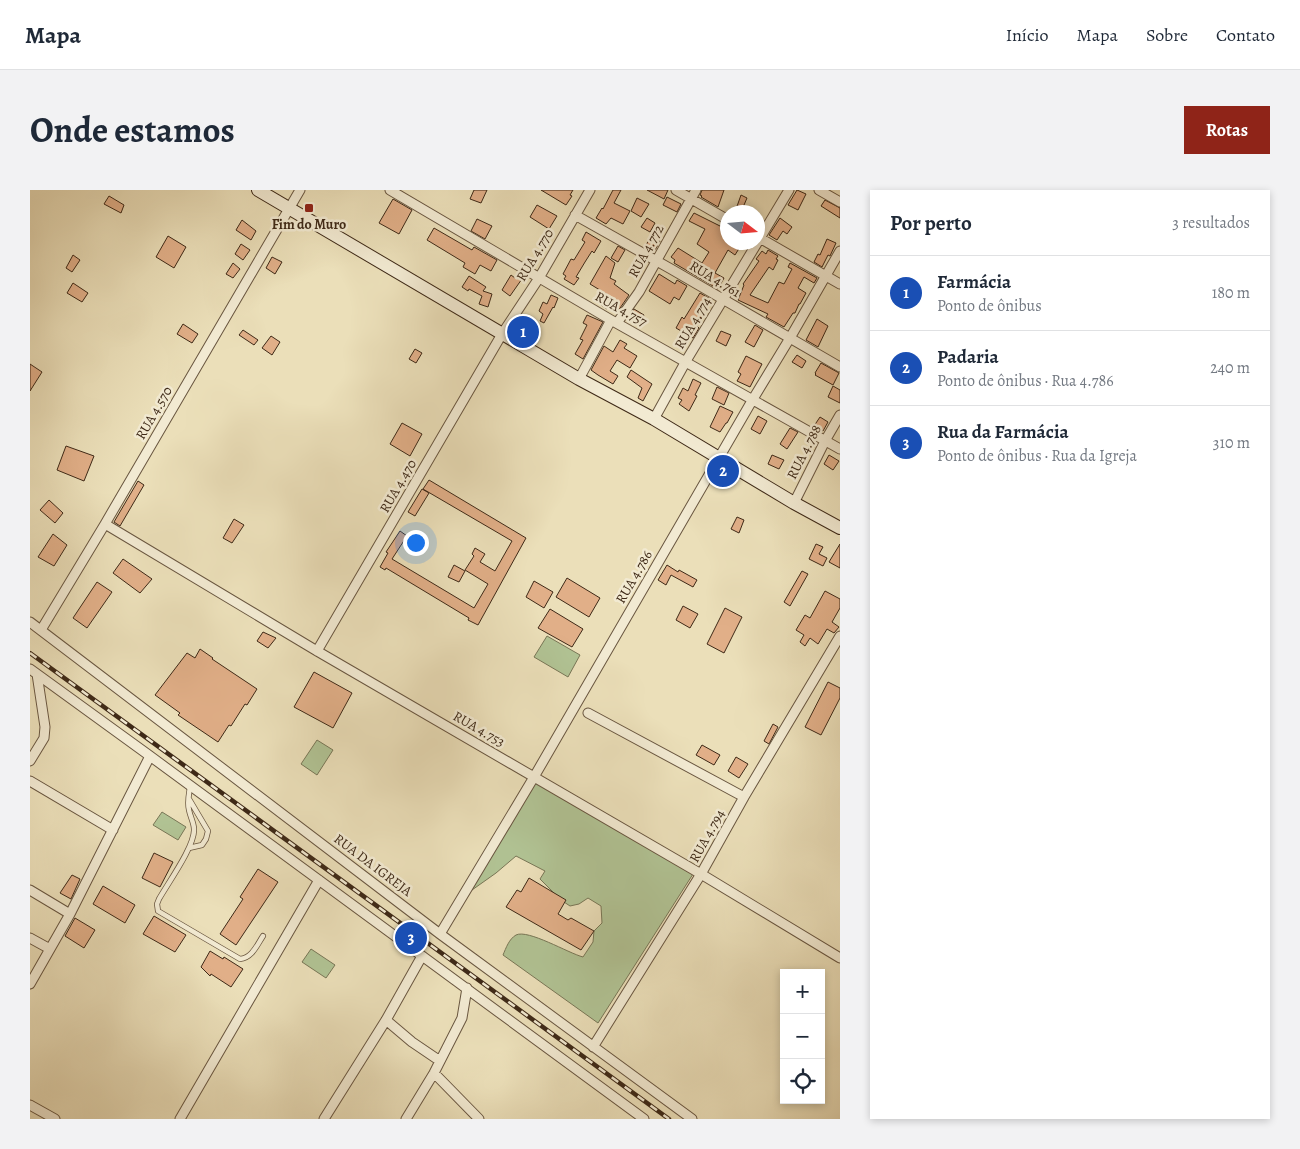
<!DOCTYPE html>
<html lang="pt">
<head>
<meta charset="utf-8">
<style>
  body { margin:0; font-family:Alegreya,serif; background:#f2f2f3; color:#1f2937 }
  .controls { position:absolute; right:15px; bottom:15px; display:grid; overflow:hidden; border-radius:0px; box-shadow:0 2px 8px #0003 }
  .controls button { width:45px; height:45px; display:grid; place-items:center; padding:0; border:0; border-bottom:1px solid #e0e1e3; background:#fff; color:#1f2937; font:25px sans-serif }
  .compass { position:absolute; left:690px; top:15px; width:45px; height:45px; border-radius:50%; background:#fff; box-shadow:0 2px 8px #0003; rotate:106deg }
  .you { position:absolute; left:385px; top:352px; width:18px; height:18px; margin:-12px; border:4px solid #fff; border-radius:50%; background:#1a73e8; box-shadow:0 0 0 8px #1a73e833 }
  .badge { display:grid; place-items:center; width:32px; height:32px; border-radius:50%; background:#8f2418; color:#fff; font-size:16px; font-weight:700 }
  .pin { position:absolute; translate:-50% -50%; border:2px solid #fff; box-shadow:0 1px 5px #0006 }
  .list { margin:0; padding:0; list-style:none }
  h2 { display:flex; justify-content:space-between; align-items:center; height:65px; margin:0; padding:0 20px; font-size:21px }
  h2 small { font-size:16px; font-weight:400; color:#747a83 }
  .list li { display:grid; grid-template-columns:32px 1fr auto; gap:15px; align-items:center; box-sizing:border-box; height:75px; padding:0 20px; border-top:1px solid #e0e1e3 }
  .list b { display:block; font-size:19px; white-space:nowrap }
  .list p { margin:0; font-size:16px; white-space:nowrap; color:#747a83 }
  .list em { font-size:16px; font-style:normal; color:#747a83 }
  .icon { flex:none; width:28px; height:28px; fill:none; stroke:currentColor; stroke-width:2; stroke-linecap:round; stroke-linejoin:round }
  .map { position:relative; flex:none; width:810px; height:929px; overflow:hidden; border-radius:0px }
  header { display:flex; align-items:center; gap:30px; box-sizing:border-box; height:70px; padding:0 25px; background:#fff; border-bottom:1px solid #e0e1e3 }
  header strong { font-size:24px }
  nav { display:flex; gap:28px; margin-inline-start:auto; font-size:18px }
  .intro { display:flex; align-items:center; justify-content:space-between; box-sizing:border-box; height:120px; padding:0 30px }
  h1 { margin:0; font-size:35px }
  .button { padding:12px 22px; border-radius:0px; background:#8f2418; color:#fff; font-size:18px; font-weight:700 }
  main { display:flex; gap:30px; padding:0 30px }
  aside { flex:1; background:#fff; border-radius:0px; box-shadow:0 2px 8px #0003 }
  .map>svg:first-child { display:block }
  .green { fill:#b1c394; stroke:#787656 }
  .building { fill:#e1af88; stroke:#3e2917 }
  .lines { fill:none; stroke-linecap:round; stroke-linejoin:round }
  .service-casing { stroke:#695640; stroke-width:6 }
  .minor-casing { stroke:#695640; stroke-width:11 }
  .secondary-casing { stroke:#3e2917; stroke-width:14 }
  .service { stroke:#f2ead2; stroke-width:4.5 }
  .minor { stroke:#f2ead2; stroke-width:9 }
  .secondary { stroke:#f2ead2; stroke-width:12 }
  .rail-casing { stroke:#3e2917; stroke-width:4.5 }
  .rail { stroke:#f2ead2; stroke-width:2.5; stroke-dasharray:8; stroke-linecap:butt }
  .poi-dot { fill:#8f2418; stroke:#f2ead2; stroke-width:2 }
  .labels { text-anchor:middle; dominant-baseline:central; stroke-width:5; stroke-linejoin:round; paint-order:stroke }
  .poi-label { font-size:14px; font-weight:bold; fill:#3e2917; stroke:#f2ead2 }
  .street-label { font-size:14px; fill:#3e2917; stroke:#f2ead2 }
</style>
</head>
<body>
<header>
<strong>Mapa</strong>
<nav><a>Início</a><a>Mapa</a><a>Sobre</a><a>Contato</a></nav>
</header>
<div class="intro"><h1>Onde estamos</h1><a class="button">Rotas</a></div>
<main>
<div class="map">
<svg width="810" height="929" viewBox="0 0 810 929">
  <rect width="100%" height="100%" fill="#ebdfb9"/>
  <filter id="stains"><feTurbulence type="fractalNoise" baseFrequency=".004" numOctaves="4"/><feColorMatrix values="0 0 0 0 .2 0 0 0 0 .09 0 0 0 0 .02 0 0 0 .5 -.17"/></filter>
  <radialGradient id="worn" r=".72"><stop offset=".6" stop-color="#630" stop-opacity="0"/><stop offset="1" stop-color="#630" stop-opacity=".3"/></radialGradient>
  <path class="green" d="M517,446L550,465L538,487L504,467Z
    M287,550L303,560L287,585L271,574Z
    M504,587L663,684L568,833L473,765C476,758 479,749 486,745C498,739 538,763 553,767L563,752L564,741L572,733L571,716L558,708L549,714L540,716L531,710L510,689L515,681L486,666L466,683L442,700Z
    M132,622L156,637L148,650L123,635Z
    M281,759L305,775L296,788L272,772Z"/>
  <path class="building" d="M444,0H457L451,13L440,9Z
    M511,0H543L540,5L542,6L536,15Z
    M583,0H591L584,13L600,21L593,34L581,28L576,34L566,28L572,18L573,19Z
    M617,0H638L634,9Z
    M672,0H694L688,17L671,7L672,6L670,5Z
    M767,0L776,4L768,20L758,15Z
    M711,5L717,8L711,22H705Z
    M79,6L94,15L91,23L74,14Z
    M637,7L651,14L647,22L633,15Z
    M607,8L619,14L611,27L601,21Z
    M363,9L382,20L369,44L349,33Z
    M795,10L810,18V28L791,16Z
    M507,15L527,26L519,39L500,27Z
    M664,23L698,40V52H713L705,65L698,60L685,83L694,88L688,99L644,73L645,70L641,67L648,58L672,73L679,62L667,54L675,39L659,31Z
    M617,28L625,33L620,42L611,37Z
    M750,28L762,37L757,44L753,41L747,50L739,45Z
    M447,29L462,36L455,49L441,41Z
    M212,30L226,41L221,50L206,40Z
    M404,38L442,60L444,57L467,70L461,81L450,75L445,84L433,77L435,73L397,50Z
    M556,42L571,51L564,63L562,61L555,72L546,87L549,88L544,95L534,89L536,86L533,84L541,69L544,70L555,52L552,50Z
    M138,46L156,57L144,78L126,67Z
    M621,46L630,51L624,62L615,57Z
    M797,49L806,53L800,66L798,65L792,77L784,72L788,64L790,65Z
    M211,54L220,60L213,70L205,64Z
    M588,56L595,60L588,72L581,68Z
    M738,60L748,66L746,69L748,70L743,80L739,77L720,105L738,113L749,92L754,94L762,79L758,77L760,73L787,88L784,93L774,87L768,98L776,103L770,114H769L765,123H763L754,137L736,127L738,124L708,110L714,95L713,94L729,71L726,69L732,61L736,64Z
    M43,65L50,70L42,82L36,78Z
    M576,66L585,73L580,88L586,91L584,94L599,105L588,121L579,116L577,119L571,115L578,105L560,94Z
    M242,67L252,72L245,84L236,78Z
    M203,73L210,79L203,88L196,84Z
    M487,83L494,86L480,106L472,100L481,85L485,88Z
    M629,84L645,94L647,90L657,96L649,110L644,107L640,114L619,101Z
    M439,86L456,97L453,101L462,104L458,117L449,114L452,106L439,99L438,101L432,97Z
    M43,93L58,103L52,112L37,103Z
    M670,103L682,110L667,136L669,138L663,148L646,138L652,127L654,129Z
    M521,105L528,108L524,118L523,117L514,133L510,131L513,124L509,121L513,112L517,114Z
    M604,119L614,125L609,134L598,128Z
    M557,125L573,132L553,169L545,164L553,150L550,149L557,135L553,133Z
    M787,129L798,136L788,157L776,150Z
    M153,134L168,144L162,153L147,144Z
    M725,135L733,140L724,157L715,152Z
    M213,140L228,150L224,155L209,145Z
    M691,141L701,145L696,156L686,151Z
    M241,146L250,152L242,165L232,158Z
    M590,150L597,154L594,158L607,166L600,178L587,170L580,181L588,186L583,194L568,185L561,180L574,156L583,162Z
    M385,159L392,163L386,173L379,169Z
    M767,165L776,171L772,178L762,172Z
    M716,166L732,174L720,197L707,191L711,184L708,182Z
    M791,173L809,183L803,195L785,185L786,184L785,183Z
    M0,174L12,182L0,201Z
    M601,180L622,194L613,211L608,208L612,198L597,187Z
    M663,189L671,193L665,205L667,206L659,221L649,214L652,210L648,208L653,198L658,201Z
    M803,196L810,200V213L798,207Z
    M687,197L699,203L694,215L682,209Z
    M690,216L703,222L697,233H696L690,242L680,237Z
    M728,226L737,231L730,244L721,239Z
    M790,227L798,232L793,241L784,236Z
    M372,233L392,244L380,266L360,254Z
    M760,238L768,242L757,259L750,254Z
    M36,256L64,266L54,291L27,280Z
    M742,265L754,270L749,279L738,274Z
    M799,265L809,271L803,280L794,274Z
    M399,290L496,348L448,435L438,430L439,428L356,378L355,380L350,377L358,363L356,362L370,341L377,346L362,369L444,418L458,394L435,380L444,366L442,364L445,358L455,364L450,372L465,381L482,351L393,299Z
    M108,291L114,295L90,336L84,332Z
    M392,299L399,303L385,326L378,322Z
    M19,310L33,323L25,333L10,320Z
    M707,327L714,330L709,343L701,339Z
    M204,329L214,335L202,353L193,348Z
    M23,344L37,355L24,376L8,367Z
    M786,354L793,357L789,364L797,368L793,376L779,369Z
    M810,354V378L799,372Z
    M93,369L122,389L110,403L83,383Z
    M424,375L435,381L429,392L418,387Z
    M637,375L648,382L649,380L667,390L663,397L641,385L636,395L628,390Z
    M772,381L778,384L760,416L754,412Z
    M537,388L570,408L559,427L526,407Z
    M504,391L523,402L514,418L496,407Z
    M67,392L82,402L57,438L43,428Z
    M795,401L810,409V418L802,432L809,437L804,443L797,439L788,454L780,448L775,456L770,452L774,445L766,440L775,425L780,428Z
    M653,416L668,424L660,438L646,430Z
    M695,418L712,427L694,463L677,454Z
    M520,419L553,439L542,457L508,438Z
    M233,442L246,448L238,458L227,451Z
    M170,459L183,468L182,469L227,499L217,515L215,514L201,536L199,535L188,552L148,525L150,523L125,505L157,463L165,468Z
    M284,482L322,503L303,538L264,517Z
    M798,492L810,498V508L791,545L775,537Z
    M743,534L748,537L739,554L734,551Z
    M672,555L690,565L684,575L666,565Z
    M706,567L718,574L709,588L698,581Z
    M124,663L143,672L130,697L112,688Z
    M228,679L248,692L206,755L190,744L213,709L210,707Z
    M42,685L50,689L41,709L30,703Z
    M499,688L536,710L528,724L538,730L541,728L564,741L551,760L476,717L487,700L491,702Z
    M73,696L105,715L95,733L63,714Z
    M124,726L156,745L145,762L113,744Z
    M45,728L65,740L54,758L35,746Z
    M180,761L193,769L194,767L213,779L201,797L181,784L180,786L171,777Z"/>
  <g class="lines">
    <defs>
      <path id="service" d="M160,597C159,604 157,612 159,620C160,626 164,633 164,639C165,656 138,693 129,709L127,714L128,721L210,769C222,768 227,755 233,746
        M159,609L178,641L176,649L172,655L159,658"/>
      <path id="minor" d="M360,0L581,130L810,259
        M646,0L698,30
        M789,0L810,12
        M545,25L641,79L810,177
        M728,47L810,94
        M587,133L609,102L666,0
        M549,189L581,130
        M624,229L656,171L759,0
        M764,313L795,251L810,225
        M75,334L287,461L671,684L810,768
        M0,432L410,744L662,929
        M11,440L75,334L270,0
        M287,461L472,144L509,88L560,0
        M0,479L120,566L614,929
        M558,523L714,607
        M0,571L14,548L15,537L7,484
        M0,591L83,640
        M0,700L40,724
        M410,744L504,587L723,209L760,148L810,61
        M0,748L20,759
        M0,794L40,724L120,566
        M356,830L382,852L410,871
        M563,857L671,684L714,607L810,446
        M404,883L449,929
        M0,915L25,929
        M150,929L289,690
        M294,929L356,830L392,766
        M376,929L404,883L432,828L437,798"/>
      <path id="secondary" d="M228,0L549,189L624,229L764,313L810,338"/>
    </defs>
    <use href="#service" class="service-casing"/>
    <use href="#minor" class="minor-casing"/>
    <use href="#secondary" class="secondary-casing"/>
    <use href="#service" class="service"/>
    <use href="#minor" class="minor"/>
    <use href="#secondary" class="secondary"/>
    <defs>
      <path id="rail" d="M0,463L639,929"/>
    </defs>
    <use href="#rail" class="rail-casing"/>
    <use href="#rail" class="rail"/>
  </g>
  <rect class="poi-dot" x="274" y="13" width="10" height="10" rx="2.5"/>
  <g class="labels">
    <g class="poi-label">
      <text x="279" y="34">Fim do Muro</text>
    </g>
    <g class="street-label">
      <text transform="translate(616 61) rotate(-61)">RUA 4.772</text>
      <text transform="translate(505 65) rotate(-59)">RUA 4.770</text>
      <text transform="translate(685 89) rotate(31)">RUA 4.761</text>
      <text transform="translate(591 119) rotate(29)">RUA 4.757</text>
      <text transform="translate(663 133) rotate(-59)">RUA 4.774</text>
      <text transform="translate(124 223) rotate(-60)">RUA 4.570</text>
      <text transform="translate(774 262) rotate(-63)">RUA 4.788</text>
      <text transform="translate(368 296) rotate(-60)">RUA 4.470</text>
      <text transform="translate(604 387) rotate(-60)">RUA 4.786</text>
      <text transform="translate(449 539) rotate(30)">RUA 4.753</text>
      <text transform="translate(677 646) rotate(-61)">RUA 4.794</text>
      <text transform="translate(343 675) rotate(37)">RUA DA IGREJA</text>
    </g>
  </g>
  <rect width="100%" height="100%" filter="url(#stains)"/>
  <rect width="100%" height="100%" fill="url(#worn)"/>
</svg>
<div class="controls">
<button>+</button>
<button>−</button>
<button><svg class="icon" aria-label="locate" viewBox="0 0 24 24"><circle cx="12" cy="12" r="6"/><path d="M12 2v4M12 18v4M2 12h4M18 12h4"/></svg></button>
</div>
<svg class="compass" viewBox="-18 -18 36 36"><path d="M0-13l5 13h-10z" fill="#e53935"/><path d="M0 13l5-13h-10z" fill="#747a83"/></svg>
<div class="you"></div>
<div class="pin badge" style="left:493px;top:142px;background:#1a4fb4">1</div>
<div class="pin badge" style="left:693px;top:281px;background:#1a4fb4">2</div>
<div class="pin badge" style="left:381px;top:748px;background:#1a4fb4">3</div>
</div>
<aside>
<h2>Por perto<small>3 resultados</small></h2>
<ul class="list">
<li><span class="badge" style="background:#1a4fb4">1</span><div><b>Farmácia</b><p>Ponto de ônibus</p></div><em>180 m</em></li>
<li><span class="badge" style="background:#1a4fb4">2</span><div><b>Padaria</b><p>Ponto de ônibus · Rua 4.786</p></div><em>240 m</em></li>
<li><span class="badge" style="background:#1a4fb4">3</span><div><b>Rua da Farmácia</b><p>Ponto de ônibus · Rua da Igreja</p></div><em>310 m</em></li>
</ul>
</aside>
</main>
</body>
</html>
